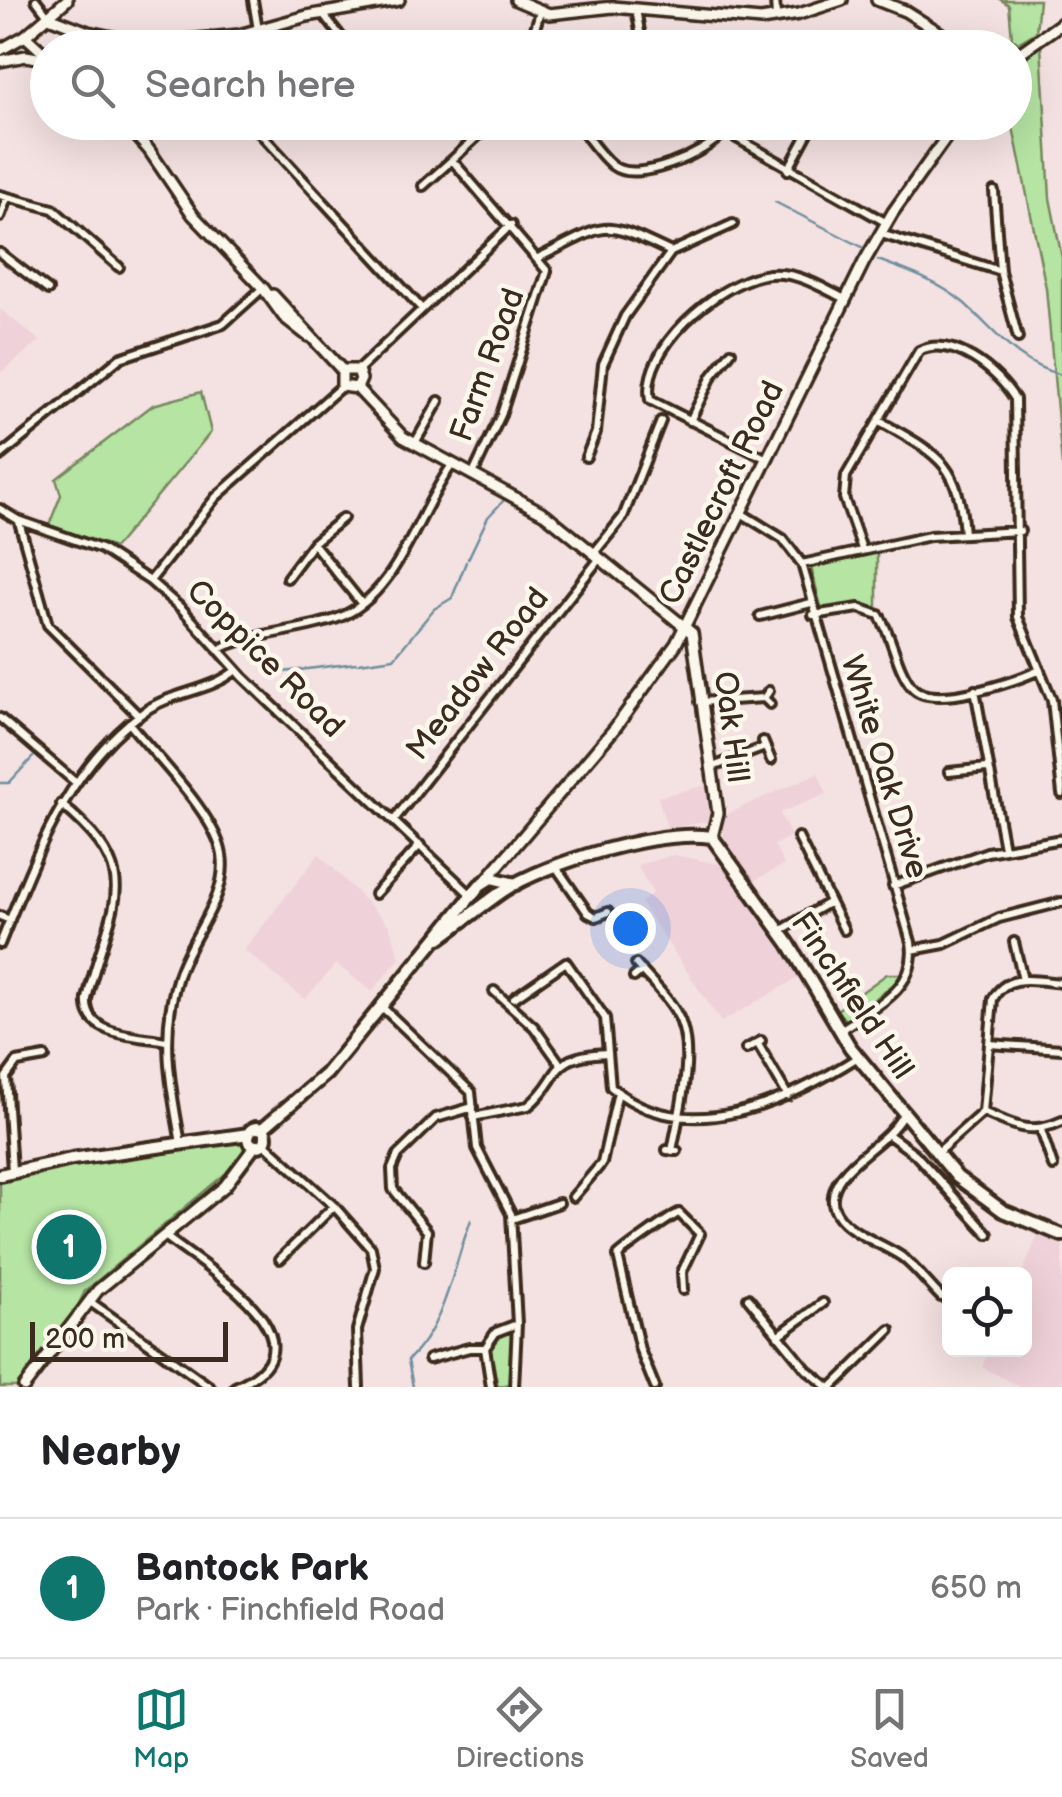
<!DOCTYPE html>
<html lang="en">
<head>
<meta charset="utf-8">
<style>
  body { margin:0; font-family:"Balsamiq Sans",sans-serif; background:#f6f6f6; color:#202124 }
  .controls { position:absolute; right:30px; bottom:30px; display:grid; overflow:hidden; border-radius:15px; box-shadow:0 10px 40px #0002 }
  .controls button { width:90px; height:90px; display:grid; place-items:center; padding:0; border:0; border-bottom:2px solid #e0e0e0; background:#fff; color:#202124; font:50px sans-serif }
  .scale { position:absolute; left:30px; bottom:25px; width:198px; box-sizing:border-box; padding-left:10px; border:5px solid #3b2a1e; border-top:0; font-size:28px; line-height:35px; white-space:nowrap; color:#3b2a1e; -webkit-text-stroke:8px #fbf7ec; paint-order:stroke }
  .you { position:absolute; left:630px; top:928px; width:35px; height:35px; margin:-25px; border:8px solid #fff; border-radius:50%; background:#1a73e8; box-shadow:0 0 0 15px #1a73e833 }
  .badge { display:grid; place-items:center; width:65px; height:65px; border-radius:50%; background:#0f766e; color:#fff; font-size:32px; font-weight:700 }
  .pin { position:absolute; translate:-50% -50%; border:5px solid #fff; box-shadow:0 2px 10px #0006 }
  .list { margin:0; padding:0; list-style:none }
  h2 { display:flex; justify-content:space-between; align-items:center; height:130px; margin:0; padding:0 40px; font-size:42px }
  h2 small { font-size:32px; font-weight:400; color:#757577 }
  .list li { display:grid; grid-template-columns:65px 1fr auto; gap:30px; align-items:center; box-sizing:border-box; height:140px; padding:0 40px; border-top:2px solid #e0e0e0 }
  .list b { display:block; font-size:38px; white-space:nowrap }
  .list p { margin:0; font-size:32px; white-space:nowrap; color:#757577 }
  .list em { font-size:32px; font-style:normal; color:#757577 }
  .icon { flex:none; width:55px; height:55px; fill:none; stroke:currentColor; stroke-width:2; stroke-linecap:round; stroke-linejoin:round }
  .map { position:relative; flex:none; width:1062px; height:1387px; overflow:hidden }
  .search { position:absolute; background:#fff; box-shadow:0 10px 40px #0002; left:30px; right:30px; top:30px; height:110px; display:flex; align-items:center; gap:25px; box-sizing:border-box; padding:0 35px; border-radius:55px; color:#757577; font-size:38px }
  .sheet { height:270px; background:#fff }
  nav { display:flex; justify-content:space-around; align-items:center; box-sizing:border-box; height:140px; border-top:2px solid #e0e0e0; background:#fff; font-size:28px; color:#757577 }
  nav a { display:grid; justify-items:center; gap:5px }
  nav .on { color:#0f766e }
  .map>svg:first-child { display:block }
  .built { fill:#efd1d9 }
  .green { fill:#b5e4a3; stroke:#788760; stroke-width:2.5 }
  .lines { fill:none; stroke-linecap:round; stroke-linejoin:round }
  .stream { stroke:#6f8f9e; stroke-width:2.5 }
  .minor-casing { stroke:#3b2a1e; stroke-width:14 }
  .tertiary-casing { stroke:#3b2a1e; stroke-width:16 }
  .secondary-casing { stroke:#3b2a1e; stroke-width:18 }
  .minor { stroke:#fbf7ec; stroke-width:6 }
  .tertiary { stroke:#fbf7ec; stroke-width:9 }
  .secondary { stroke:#fbf7ec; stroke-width:10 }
  .labels { text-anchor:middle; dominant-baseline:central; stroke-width:9; stroke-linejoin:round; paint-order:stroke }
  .street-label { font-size:32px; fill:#3b2a1e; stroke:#fbf7ec }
</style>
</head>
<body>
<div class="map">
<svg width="1062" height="1387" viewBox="0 0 1062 1387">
  <rect width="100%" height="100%" fill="#f4e1e1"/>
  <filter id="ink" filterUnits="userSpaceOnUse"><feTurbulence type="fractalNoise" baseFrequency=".01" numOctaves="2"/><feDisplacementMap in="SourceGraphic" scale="20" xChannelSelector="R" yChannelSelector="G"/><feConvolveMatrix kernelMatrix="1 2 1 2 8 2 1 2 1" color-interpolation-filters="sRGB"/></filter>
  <g filter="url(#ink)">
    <path class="built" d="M0,309L40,341L0,373Z
      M818,773L827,794L779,813L791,836L774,845L784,865L751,882L725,842L720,817Z
      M707,785L713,821L667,828L658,797Z
      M319,854L389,925L400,958L372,991L336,964L305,999L244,950Z
      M674,855L719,864L730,874L778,934L803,975L721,1022L641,903L653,893L637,865Z
      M1039,1232L1062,1240V1387H1021L982,1367L989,1350H1024L1022,1274Z"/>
    <path class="green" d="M1001,0H1039L1036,32L1018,43L1012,38L1009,5Z
      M1041,45L1050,198L1062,258V465L1046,288L1013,127L1017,66Z
      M201,392L211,432L114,548L49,525L61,495L56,479L153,405Z
      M877,551V608L822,611L810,563Z
      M887,974H906L849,1020L844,1019L837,1010Z
      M242,1140L244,1152L225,1174L85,1291L73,1316L18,1387H0V1178L56,1165Z
      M507,1331L513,1335L512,1383L498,1387L490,1347Z"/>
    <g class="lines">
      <path class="stream" d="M775,202L862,247
        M878,260C908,271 939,282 964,303C994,330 1018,364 1059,374
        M468,559L488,517L505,499
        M359,663L394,658L434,609L452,598L466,562
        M275,673L356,663
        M0,783H9L33,757
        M413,1387L408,1360C446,1325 453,1266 471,1220"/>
      <defs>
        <path id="minor" d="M36,0L49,17
          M253,0L258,30
          M775,0L776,18
          M636,9L643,48
          M323,14L350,48
          M529,48L540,12
          M250,122L422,309
          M576,122C587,136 599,155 613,166C637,184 705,154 723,133
          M708,122L887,223
          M376,125L378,122
          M788,170L814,122
          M423,186L452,160
          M994,191L1000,271
          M0,195L53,209L119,267
          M0,217L7,198
          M881,234L1000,271L1018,338
          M0,253L48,290
          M540,257C610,223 600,218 671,252
          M358,370L511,225
          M690,421L712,376L731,352
          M881,422C939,455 959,463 964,534
          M415,443L439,401
          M0,456L120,358L223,324L263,288
          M586,457L596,432L603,364L625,316L671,252L733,224
          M767,459L650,400C640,349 717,284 763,275C794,269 819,286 845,299
          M473,474L501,415L547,271L452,160L481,133
          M0,509L18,520L101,549L150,581L182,609L243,677L471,895
          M741,513L783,539L802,564L911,942C919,989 873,1008 839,1031
          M19,522L48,625L139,716
          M313,543L362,604
          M862,549L844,498L846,476L919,351C952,334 997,370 1015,399L1018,617L1052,700L1062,794
          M594,553L623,517L661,421
          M802,564L930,536L1020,531
          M287,578L313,543L343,518
          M150,581L216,497L342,386
          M813,615L859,608L879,615C893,637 896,668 912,687C932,711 1015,681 1040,670
          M760,616L811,603
          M218,650C245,634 304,631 338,618C398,595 417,513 452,465
          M975,690L1004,848
          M769,691L764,698L770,704
          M700,702L764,698
          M0,718L75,782
          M129,723C155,756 216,815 222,855C229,898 190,936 178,976C160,1034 170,1085 181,1143
          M763,741L771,760
          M710,768L765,747
          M949,772L987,768
          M61,804C150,878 109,903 87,999C84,1037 137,1035 166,1041
          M394,820L600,558
          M798,837L844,930
          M556,867L588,913L596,917L608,912
          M893,886L987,852L1062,839
          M375,894L420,845
          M0,916L10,920
          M780,931L830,902
          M1014,942L1023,980
          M0,944C35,859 66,767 145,711C172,692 212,691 236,670
          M912,950L944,944L999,918L1062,902
          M636,964C649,980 666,994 676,1012C698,1048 679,1111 672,1151
          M634,977L642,970
          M494,991L534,1027L561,1065
          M514,998L566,962L605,1018L611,1087C686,1150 787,1102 858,1057
          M381,1006L471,1092L477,1148L511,1214L517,1324L496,1332L485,1348L491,1387
          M989,1044L1062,1049
          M759,1046L788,1096
          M746,1049L761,1041
          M983,1112C1013,1125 1030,1136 1062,1121
          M903,1115C887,1141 860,1153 842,1176C808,1222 877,1239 902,1257C916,1268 928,1284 941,1297
          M473,1117L528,1106C564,1077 545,1056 607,1053
          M1041,1130L1053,1166
          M889,1135L915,1154L988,1234
          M264,1143L334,1206L371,1248L375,1268L357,1330L359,1387
          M667,1150L677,1151
          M937,1153L983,1112L993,999C1007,972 1036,981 1062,983
          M12,1171L6,1077L17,1062L45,1057
          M573,1197L602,1163L618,1092
          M512,1219L559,1203
          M165,1236C203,1267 337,1343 235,1387
          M280,1259L334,1206
          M424,1262L427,1231L393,1189L392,1169L398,1155L436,1118L473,1107
          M748,1298L807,1370L828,1387
          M89,1301L210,1387
          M778,1336L823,1303
          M429,1359L469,1348H485
          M514,1387L517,1324
          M655,1387L640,1350L618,1256C622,1251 673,1215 679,1213L700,1234L682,1272L683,1290
          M832,1387L890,1330"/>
        <path id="tertiary" d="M516,0L549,14L613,7L761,20L799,14L842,0
          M877,0L905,11L964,48
          M49,17L88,32L146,44L239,35L307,16L399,0
          M25,36L67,0
          M0,50L25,36L48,57
          M1014,57L1062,23
          M0,61L26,56L48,60
          M124,122L149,150L193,215L263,288L284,317L308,336
          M273,295L342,370
          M342,370H358L361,379L357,388
          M342,370V386L357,388
          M357,388L403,437L545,514L692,633L718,813L712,837
          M487,879L615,728L676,644L864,262L893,212L957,122
          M24,1387L98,1290L225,1186L255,1146"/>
        <path id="secondary" d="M440,938C461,923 481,906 503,891C548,862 659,829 712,837L789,944L850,1047L957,1177L1003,1211L1062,1235
          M248 1137a9 9 0 1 1 18 0a9 9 0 1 1-18 0Z
          M262,1129L326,1074L480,885L491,878L516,884
          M0,1175L72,1159L249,1134"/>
      </defs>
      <use href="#minor" class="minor-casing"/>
      <use href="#tertiary" class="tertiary-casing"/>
      <use href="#secondary" class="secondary-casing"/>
      <use href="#minor" class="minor"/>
      <use href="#tertiary" class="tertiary"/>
      <use href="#secondary" class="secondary"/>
    </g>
  </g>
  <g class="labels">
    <g class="street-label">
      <text transform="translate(488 365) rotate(-70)">Farm Road</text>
      <text transform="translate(722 493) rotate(-64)">Castlecroft Road</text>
      <text transform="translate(265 659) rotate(45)">Coppice Road</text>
      <text transform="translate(478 674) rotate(-52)">Meadow Road</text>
      <text transform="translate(731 727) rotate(83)">Oak Hill</text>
      <text transform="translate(884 767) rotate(73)">White Oak Drive</text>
      <text transform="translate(852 996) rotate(56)">Finchfield Hill</text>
    </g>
  </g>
</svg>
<div class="controls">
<button><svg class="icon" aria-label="locate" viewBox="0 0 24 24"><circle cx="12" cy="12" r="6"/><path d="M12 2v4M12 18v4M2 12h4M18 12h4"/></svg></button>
</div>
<div class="scale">200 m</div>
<div class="you"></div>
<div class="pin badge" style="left:69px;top:1247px">1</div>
<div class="search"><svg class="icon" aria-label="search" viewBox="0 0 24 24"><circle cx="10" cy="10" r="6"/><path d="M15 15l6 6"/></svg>Search here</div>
</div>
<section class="sheet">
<h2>Nearby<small></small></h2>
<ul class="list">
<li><span class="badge">1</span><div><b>Bantock Park</b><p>Park · Finchfield Road</p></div><em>650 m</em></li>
</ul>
</section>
<nav>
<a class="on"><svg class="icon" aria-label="map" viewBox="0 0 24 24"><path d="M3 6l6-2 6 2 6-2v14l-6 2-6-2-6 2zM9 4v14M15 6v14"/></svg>Map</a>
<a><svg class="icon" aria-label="directions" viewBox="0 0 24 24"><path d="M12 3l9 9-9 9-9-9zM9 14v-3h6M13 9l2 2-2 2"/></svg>Directions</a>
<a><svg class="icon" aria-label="saved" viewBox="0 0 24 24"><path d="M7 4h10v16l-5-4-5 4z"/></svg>Saved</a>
</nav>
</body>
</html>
